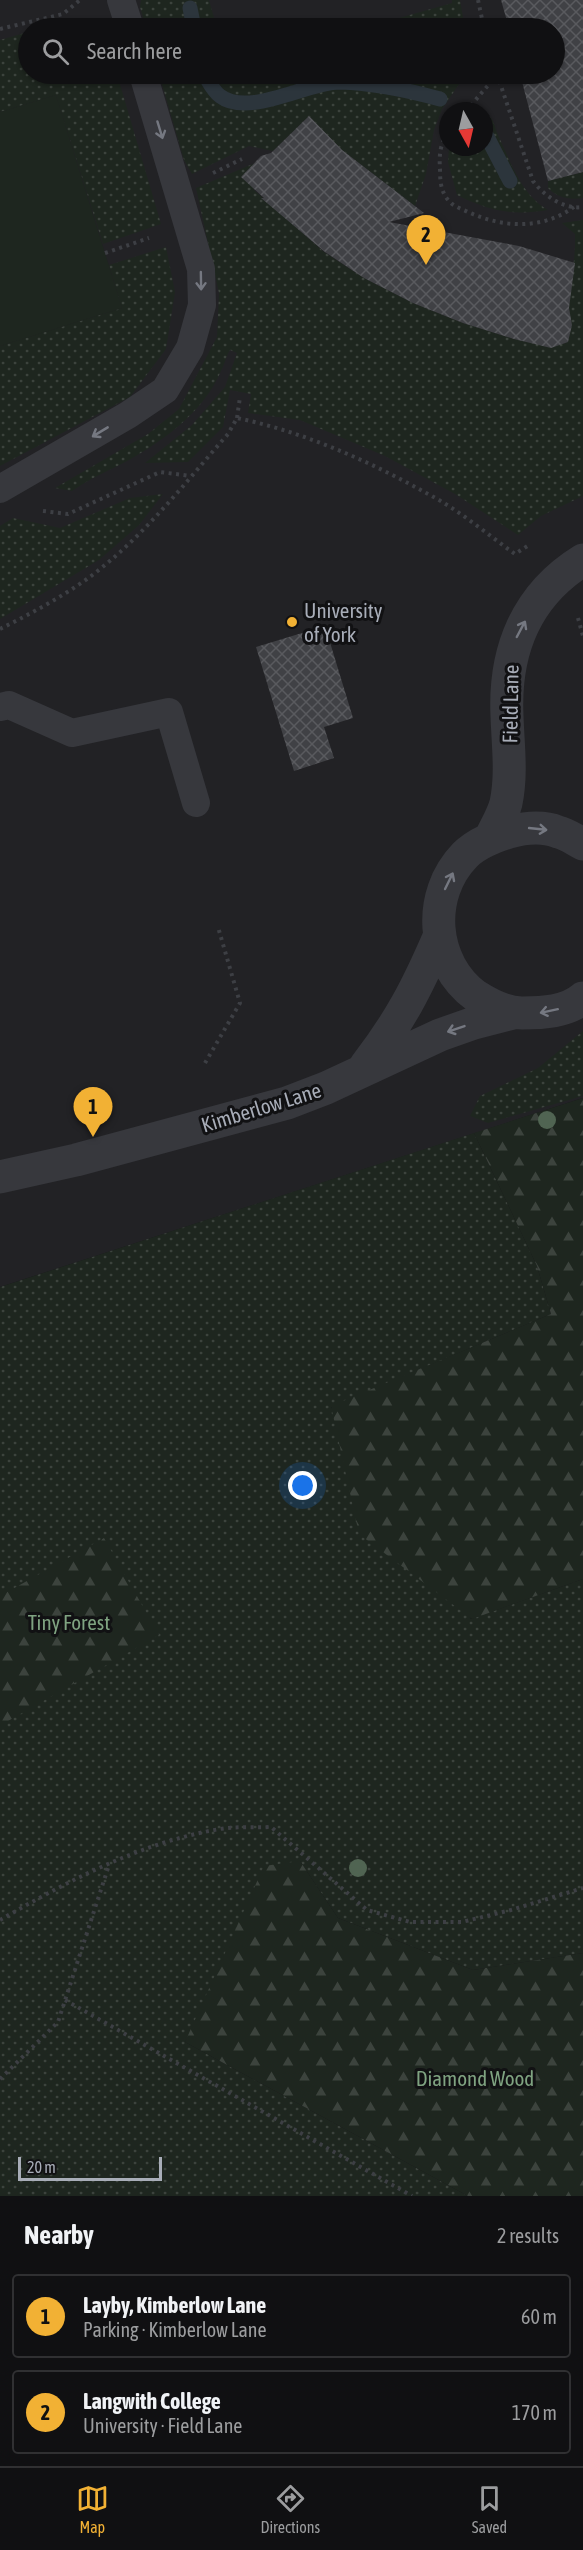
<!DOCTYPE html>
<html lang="en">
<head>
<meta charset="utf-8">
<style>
  body { margin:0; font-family:"Asap Condensed",sans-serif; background:#1e1e20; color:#f1f3f6 }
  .compass { position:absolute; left:439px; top:102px; width:54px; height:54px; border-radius:50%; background:#101012; box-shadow:0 2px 4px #0004; rotate:172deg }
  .scale { position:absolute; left:18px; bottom:15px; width:144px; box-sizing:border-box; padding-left:6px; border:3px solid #a8adb8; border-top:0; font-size:16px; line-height:21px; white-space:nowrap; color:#a8adb8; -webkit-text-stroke:4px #111113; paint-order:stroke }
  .you { position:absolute; left:303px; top:1486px; width:21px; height:21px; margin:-15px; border:4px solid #fff; border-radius:50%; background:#1a73e8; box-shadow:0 0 0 9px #1a73e833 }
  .badge { display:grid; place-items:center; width:39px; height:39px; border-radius:50%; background:#f2b134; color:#111; font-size:20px; font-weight:700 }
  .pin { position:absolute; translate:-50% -50px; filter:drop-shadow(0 2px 3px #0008) }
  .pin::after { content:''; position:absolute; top:32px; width:21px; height:18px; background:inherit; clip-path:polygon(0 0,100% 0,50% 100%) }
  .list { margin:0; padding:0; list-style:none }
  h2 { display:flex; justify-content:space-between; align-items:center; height:78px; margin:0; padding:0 24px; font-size:26px }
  h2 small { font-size:20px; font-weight:400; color:#9c9d9f }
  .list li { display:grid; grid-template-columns:39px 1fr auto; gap:18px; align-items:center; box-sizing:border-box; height:84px; margin:0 12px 12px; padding:0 12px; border:2px solid #303032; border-radius:6px }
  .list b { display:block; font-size:22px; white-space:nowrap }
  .list p { margin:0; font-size:20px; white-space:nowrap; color:#9c9d9f }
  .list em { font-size:20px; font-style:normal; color:#9c9d9f }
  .icon { flex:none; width:33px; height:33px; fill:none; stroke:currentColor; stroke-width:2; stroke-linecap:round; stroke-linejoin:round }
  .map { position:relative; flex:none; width:583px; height:2196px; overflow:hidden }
  .search { position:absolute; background:#101012; box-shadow:0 2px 4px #0004; left:18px; right:18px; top:18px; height:66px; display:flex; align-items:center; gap:15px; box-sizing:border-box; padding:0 21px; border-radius:33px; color:#9c9d9f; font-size:22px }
  .sheet { height:270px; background:#101012 }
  nav { display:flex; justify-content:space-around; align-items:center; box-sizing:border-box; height:84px; border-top:2px solid #303032; background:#101012; font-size:16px; color:#9c9d9f }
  nav a { display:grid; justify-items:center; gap:3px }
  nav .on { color:#f2b134 }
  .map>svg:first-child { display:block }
  .built { fill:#222225; fill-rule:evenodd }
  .grass { fill:url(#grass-dots) }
  .forest { fill:url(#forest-firs) }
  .pitch { fill:#1e261f }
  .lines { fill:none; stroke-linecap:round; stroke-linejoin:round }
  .stream { stroke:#2c353c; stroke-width:15 }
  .building { fill:url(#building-cross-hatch) }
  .path { stroke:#3d3f44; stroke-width:4; stroke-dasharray:3 4.5; stroke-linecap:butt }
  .service { stroke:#37383d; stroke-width:28 }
  .minor { stroke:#37383d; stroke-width:33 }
  .tree { fill:#506452 }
  .oneway { stroke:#757881 }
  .poi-dot { fill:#f2b134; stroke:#111113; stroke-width:2 }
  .labels { text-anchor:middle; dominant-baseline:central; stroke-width:6; stroke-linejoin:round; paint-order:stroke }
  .poi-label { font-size:21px; fill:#a8adb8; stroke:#111113; text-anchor:start }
  .street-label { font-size:21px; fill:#a8adb8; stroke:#111113 }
  .park-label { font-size:21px; fill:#7fa381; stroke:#111113 }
</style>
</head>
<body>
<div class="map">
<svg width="583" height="2196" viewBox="0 0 583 2196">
  <defs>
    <pattern id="grass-dots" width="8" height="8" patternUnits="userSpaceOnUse" patternTransform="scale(1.5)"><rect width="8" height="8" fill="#1e261f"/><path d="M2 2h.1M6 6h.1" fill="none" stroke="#3c433d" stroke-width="1.8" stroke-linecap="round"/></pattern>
    <pattern id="forest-firs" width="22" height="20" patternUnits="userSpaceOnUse" patternTransform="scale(1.5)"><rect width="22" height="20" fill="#1e261f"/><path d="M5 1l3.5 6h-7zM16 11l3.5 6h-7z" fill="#3c433d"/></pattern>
    <pattern id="building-cross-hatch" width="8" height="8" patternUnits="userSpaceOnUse" patternTransform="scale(1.5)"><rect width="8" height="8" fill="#404145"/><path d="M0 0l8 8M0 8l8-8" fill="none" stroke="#595a5e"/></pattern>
  </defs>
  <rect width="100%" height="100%" fill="#161618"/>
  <path class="built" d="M0,0H583V1098L0,1287ZM28,28H554V74H28ZM448,111H484V147H448Z"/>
  <path class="grass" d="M141,0H209L217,28H146L140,7Z
    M452,0H460L465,28H364L452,3Z
    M28,32V74H117L161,224L103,244L56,95L0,112V40Z
    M159,74H466L442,109L434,130L426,174L415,206L342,150L309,116L273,151L249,146L192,174L184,160Z
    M484,111C494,118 494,125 498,135C511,163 521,194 548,210C513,216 489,211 457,195L448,162L449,147H484Z
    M255,163L256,185L253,189L324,252L364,278L413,303L463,323L514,339L550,347L566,343C574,329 569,319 569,306C570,281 576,260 575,234L562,223L583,220V496L541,516L518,535L455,494L385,456L300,420L248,413L251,394L230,390L223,427L188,462L145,463L192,425L225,387L237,353L230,350C226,356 225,364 221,371C204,411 166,439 129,460C110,470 89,479 72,491L55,488L148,434L179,409L217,337L219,293L196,188Z
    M583,172V198C569,200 558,198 548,188V181Z
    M166,247L175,292L166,349L130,397L0,466V346L122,308L109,265Z
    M163,494L139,525L99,560L0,619V526L13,518L60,528L130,498Z
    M583,1031V1096L488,1123L470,1116L480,1096L538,1068Z
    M474,1133L537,1266L551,1314L331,1407L471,1619L583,1579V1953L473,1970L338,1918L300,1861L185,2042L468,2196H0V1287Z"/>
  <path class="forest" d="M583,1098V1579L472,1619L359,1534L331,1406L551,1314L537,1266L474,1133Z
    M104,1538L159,1635L1,1725L0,1596Z
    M300,1861L338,1918L473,1970L583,1953V2196H468L185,2042L264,1866Z"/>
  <path class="pitch" d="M56,95L122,308L0,346V112Z"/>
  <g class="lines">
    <path class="stream" d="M190,8L194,28
      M204,74C208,80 213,91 220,96C249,118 307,82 340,82C375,83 407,90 440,99
      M484,131L510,181"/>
  </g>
  <path class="building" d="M501,0H583V172L548,181L520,74H555V28H509Z
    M309,116L342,150L424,213L389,222L519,246L575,263L569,308L572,325L568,342L551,348L514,339L463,323L413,303L364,278L325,252L261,198H264L241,177L261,156L271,153Z
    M325,626L353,718L324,727L334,758L294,771L256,647Z"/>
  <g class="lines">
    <path class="path" d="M478,0L484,28
      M0,29L63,14L80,0
      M497,74L533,181C543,195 564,210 583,207
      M466,111L497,75
      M448,133C440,143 439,156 440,169C440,182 441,194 451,203C455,207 462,209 468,212C503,228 542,230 574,207
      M213,173L242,159
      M105,253L149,238
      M237,418L240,397
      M43,511L68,514L160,472L191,476
      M578,618L583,636
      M0,629C30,614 60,598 87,579C142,539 184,484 228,434L237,418C304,432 369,461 428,494C459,510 487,534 515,554L529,545
      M205,1063L240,1003L218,927
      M0,1920C68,1881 142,1842 220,1829C237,1826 254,1828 271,1827L367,1910L410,1922H462L511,1910L583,1888
      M65,2000L412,2196
      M0,2079L58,2022L109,1865"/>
    <path class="service" d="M121,0L130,28
      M0,489L128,415L165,390L190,348L202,305L201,269L143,74
      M0,707L9,705L72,733L169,712L196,803"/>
    <path class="minor" d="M491,837C496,826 503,815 506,803C512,774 508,746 507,716C504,651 526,595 583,560
      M583,844C575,840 567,834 558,832C543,826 524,828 509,832C494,837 477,843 465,855C426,895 431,963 476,996C490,1005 505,1013 522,1013C542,1013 567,1012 583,998
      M366,1065C400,1021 417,988 439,937
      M0,1177L76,1160L287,1103L326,1088L440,1035L474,1023L513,1013"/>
  </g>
  <g class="tree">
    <circle cx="547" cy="1120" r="9"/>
    <circle cx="358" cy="1868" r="9"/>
  </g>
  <defs><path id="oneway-shaft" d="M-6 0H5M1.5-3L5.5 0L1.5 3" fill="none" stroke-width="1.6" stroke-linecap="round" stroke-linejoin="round" transform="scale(1.5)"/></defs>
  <g class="oneway">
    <use href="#oneway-shaft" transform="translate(160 130) rotate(73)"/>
    <use href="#oneway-shaft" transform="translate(201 281) rotate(89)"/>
    <use href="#oneway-shaft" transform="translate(100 432) rotate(149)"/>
    <use href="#oneway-shaft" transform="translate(521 629) rotate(-62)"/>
    <use href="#oneway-shaft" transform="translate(538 829) rotate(6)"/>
    <use href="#oneway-shaft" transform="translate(449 881) rotate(-64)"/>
    <use href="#oneway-shaft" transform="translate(549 1011) rotate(168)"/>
    <use href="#oneway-shaft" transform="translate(456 1029) rotate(161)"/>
  </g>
  <circle class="poi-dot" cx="292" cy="622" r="6"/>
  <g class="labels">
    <g class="poi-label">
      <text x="304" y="610">University<tspan x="304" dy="24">of York</tspan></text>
    </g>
    <g class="street-label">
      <text transform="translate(510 704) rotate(-89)">Field Lane</text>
      <text transform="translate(261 1107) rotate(-17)">Kimberlow Lane</text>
    </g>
    <g class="park-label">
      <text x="69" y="1622">Tiny Forest</text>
      <text x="475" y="2078">Diamond Wood</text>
    </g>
  </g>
</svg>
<svg class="compass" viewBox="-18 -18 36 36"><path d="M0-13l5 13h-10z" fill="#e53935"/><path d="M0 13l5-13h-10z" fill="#9c9d9f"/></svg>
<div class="scale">20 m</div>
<div class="you"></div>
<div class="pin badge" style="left:93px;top:1137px">1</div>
<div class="pin badge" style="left:426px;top:265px">2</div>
<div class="search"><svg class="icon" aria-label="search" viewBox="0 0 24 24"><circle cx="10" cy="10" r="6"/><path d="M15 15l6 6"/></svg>Search here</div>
</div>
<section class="sheet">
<h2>Nearby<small>2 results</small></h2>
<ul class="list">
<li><span class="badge">1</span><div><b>Layby, Kimberlow Lane</b><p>Parking · Kimberlow Lane</p></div><em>60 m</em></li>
<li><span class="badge">2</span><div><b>Langwith College</b><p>University · Field Lane</p></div><em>170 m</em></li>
</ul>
</section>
<nav>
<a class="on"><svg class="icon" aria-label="map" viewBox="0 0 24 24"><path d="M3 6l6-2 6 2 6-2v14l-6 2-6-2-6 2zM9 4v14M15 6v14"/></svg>Map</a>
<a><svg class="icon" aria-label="directions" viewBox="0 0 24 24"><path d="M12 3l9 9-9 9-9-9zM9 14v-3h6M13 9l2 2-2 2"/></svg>Directions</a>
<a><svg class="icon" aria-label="saved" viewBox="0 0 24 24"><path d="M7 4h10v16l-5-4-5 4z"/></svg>Saved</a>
</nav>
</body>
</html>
